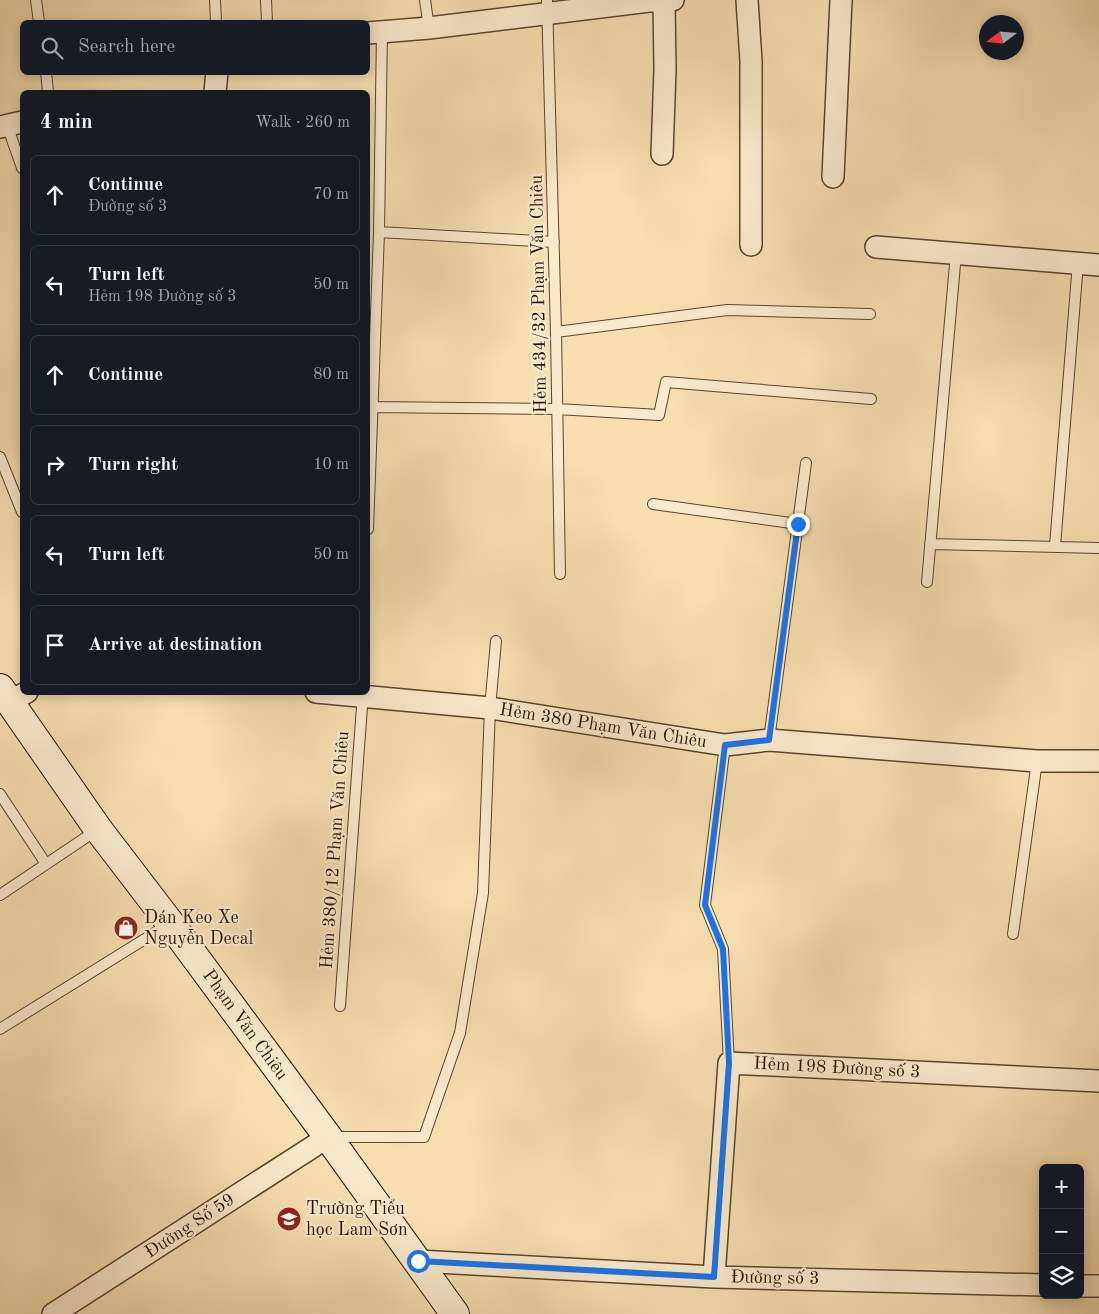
<!DOCTYPE html>
<html lang="en">
<head>
<meta charset="utf-8">
<style>
  body { margin:0; font-family:"Old Standard TT",serif; background:#242831; color:#f1f3f6 }
  .controls { position:absolute; right:15px; bottom:15px; display:grid; overflow:hidden; border-radius:8px; box-shadow:0 2px 12px #0003 }
  .controls button { width:45px; height:45px; display:grid; place-items:center; padding:0; border:0; border-bottom:1px solid #363941; background:#171b24; color:#f1f3f6; font:25px sans-serif }
  .compass { position:absolute; left:979px; top:15px; width:45px; height:45px; border-radius:50%; background:#171b24; box-shadow:0 2px 12px #0003; rotate:254deg }
  .stop { position:absolute; width:15px; height:15px; margin:-11px; border:4px solid #1a73e8; border-radius:50%; background:#fff }
  .stop.end { background:#1a73e8; border-color:#fff; box-shadow:0 1px 5px #0008 }
  .list { margin:0; padding:0; list-style:none }
  h2 { display:flex; justify-content:space-between; align-items:center; height:65px; margin:0; padding:0 20px; font-size:21px }
  h2 small { font-size:16px; font-weight:400; color:#9ea1a6 }
  .list li { display:grid; grid-template-columns:32px 1fr auto; gap:15px; align-items:center; box-sizing:border-box; height:80px; margin:0 10px 10px; padding:0 10px; border:1px solid #363941; border-radius:8px }
  .list b { display:block; font-size:19px; white-space:nowrap }
  .list p { margin:0; font-size:16px; white-space:nowrap; color:#9ea1a6 }
  .list em { font-size:16px; font-style:normal; color:#9ea1a6 }
  .icon { flex:none; width:28px; height:28px; fill:none; stroke:currentColor; stroke-width:2; stroke-linecap:round; stroke-linejoin:round }
  .map { position:relative; flex:none; width:1099px; height:1314px; overflow:hidden }
  .search { position:absolute; background:#171b24; box-shadow:0 2px 12px #0003; left:20px; top:20px; width:350px; height:55px; display:flex; align-items:center; gap:12px; box-sizing:border-box; padding:0 18px; border-radius:8px; color:#9ea1a6; font-size:19px }
  .panel { position:absolute; background:#171b24; box-shadow:0 2px 12px #0003; left:20px; top:90px; width:350px; height:605px; border-radius:8px }
  .map>svg:first-child { display:block }
  .lines { fill:none; stroke-linecap:round; stroke-linejoin:round }
  .service-casing { stroke:#5a462d; stroke-width:12 }
  .minor-casing { stroke:#5a462d; stroke-width:24 }
  .secondary-casing { stroke:#261302; stroke-width:30 }
  .service { stroke:#f9eacb; stroke-width:10 }
  .minor { stroke:#f9eacb; stroke-width:21 }
  .secondary { stroke:#f9eacb; stroke-width:28 }
  .route { stroke:#1a73e8; stroke-width:6 }
  .labels { text-anchor:middle; dominant-baseline:central; stroke-width:4.5; stroke-linejoin:round; paint-order:stroke }
  .street-label { font-size:18px; fill:#261302; stroke:#f9eacb }
  .poi-label { font-size:18px; fill:#261302; stroke:#f9eacb; text-anchor:start }
</style>
</head>
<body>
<div class="map">
<svg width="1099" height="1314" viewBox="0 0 1099 1314">
  <rect width="100%" height="100%" fill="#f6deaf"/>
  <filter id="stains"><feTurbulence type="fractalNoise" baseFrequency=".004" numOctaves="4"/><feColorMatrix values="0 0 0 0 .2 0 0 0 0 .09 0 0 0 0 .02 0 0 0 .5 -.17"/></filter>
  <radialGradient id="worn" r=".72"><stop offset=".6" stop-color="#630" stop-opacity="0"/><stop offset="1" stop-color="#630" stop-opacity=".3"/></radialGradient>
  <g class="lines">
    <defs>
      <path id="service" d="M36,0L39,22
        M215,0L216,22
        M266,0L267,22
        M425,0L429,28
        M547,0L556,332L560,574
        M46,72L48,92
        M7,125L22,168
        M379,232L554,242
        M556,332L727,310L870,314
        M368,407L557,409L659,415L666,382L871,399
        M0,457L22,512
        M653,504L798,524
        M368,529L379,232L382,31
        M930,544L1099,548
        M1055,546L1078,263
        M927,582L956,253
        M769,740L806,463
        M725,745L705,905L723,949L729,1063
        M0,794L46,864
        M0,895L97,830
        M1013,934L1037,761
        M340,1006L363,693
        M0,1029L169,924
        M332,1137H424L460,1033L483,893L490,708L496,641"/>
      <path id="minor" d="M747,0L751,61V245
        M368,33L429,28L649,1L673,0
        M215,92L217,72
        M0,127L22,122
        M662,154L665,70L664,1
        M833,177L841,0
        M876,247L1099,265
        M316,692L490,708L725,745L769,740L1037,761H1099
        M10,702L27,692
        M418,1261L714,1277L1043,1285
        M714,1277L729,1063L1099,1081
        M1080,1286H1099
        M53,1314L328,1137"/>
      <path id="secondary" d="M0,688L98,829L170,923L328,1137L455,1314"/>
    </defs>
    <use href="#service" class="service-casing"/>
    <use href="#minor" class="minor-casing"/>
    <use href="#secondary" class="secondary-casing"/>
    <use href="#service" class="service"/>
    <use href="#minor" class="minor"/>
    <use href="#secondary" class="secondary"/>
  </g>
  <g class="lines">
    <path class="route" d="M418,1261L714,1277L729,1063L723,949L705,905L725,745L769,740L798,524"/>
  </g>
  <defs>
    <symbol id="shop-disc" viewBox="-11 -11 22 22"><circle r="9.5" fill="#8f2418" stroke="#f9eacb"/><path d="M-5-2.5h2.3a2.7 3.5 0 0 1 5.4 0H5L5.5 6h-11ZM-1.5-2.5h3a1.5 2.3 0 0 0-3 0Z" fill="#fff"/></symbol>
    <symbol id="school-disc" viewBox="-11 -11 22 22"><circle r="9.5" fill="#8f2418" stroke="#f9eacb"/><path d="M0-5L7-2L0 1L-7-2ZM-4 1L0 2.5L4 1V4Q0 6-4 4Z" fill="#fff"/></symbol>
  </defs>
  <g fill-rule="evenodd">
    <use href="#shop-disc" x="112" y="914" width="28" height="28"/>
    <use href="#school-disc" x="275" y="1205" width="28" height="28"/>
  </g>
  <g class="labels">
    <g class="street-label">
      <text transform="translate(539 294) rotate(-91)">Hẻm 434/32 Phạm Văn Chiêu</text>
      <text transform="translate(603 726) rotate(9)">Hẻm 380 Phạm Văn Chiêu</text>
      <text transform="translate(335 850) rotate(-86)">Hẻm 380/12 Phạm Văn Chiêu</text>
      <text transform="translate(245 1025) rotate(54)">Phạm Văn Chiêu</text>
      <text transform="translate(837 1068) rotate(3)">Hẻm 198 Đường số 3</text>
      <text transform="translate(190 1226) rotate(-33)">Đường Số 59</text>
      <text transform="translate(775 1278) rotate(1)">Đường số 3</text>
    </g>
    <g class="poi-label">
      <text x="144" y="918">Dán Keo Xe<tspan x="144" dy="21">Nguyễn Decal</tspan></text>
      <text x="306" y="1209">Trường Tiểu<tspan x="306" dy="21">học Lam Sơn</tspan></text>
    </g>
  </g>
  <rect width="100%" height="100%" filter="url(#stains)"/>
  <rect width="100%" height="100%" fill="url(#worn)"/>
</svg>
<div class="controls">
<button>+</button>
<button>−</button>
<button><svg class="icon" aria-label="layers" viewBox="0 0 24 24"><path d="M12 4l9 5-9 5-9-5zM3 14l9 5 9-5"/></svg></button>
</div>
<svg class="compass" viewBox="-18 -18 36 36"><path d="M0-13l5 13h-10z" fill="#e53935"/><path d="M0 13l5-13h-10z" fill="#9ea1a6"/></svg>
<div class="stop" style="left:418px;top:1261px"></div>
<div class="stop end" style="left:798px;top:524px"></div>
<div class="search"><svg class="icon" aria-label="search" viewBox="0 0 24 24"><circle cx="10" cy="10" r="6"/><path d="M15 15l6 6"/></svg>Search here</div>
<section class="panel">
<h2>4 min<small>Walk · 260 m</small></h2>
<ul class="list">
<li><svg class="icon" aria-label="ahead" viewBox="0 0 24 24"><path d="M12 20V5M6 11l6-6 6 6"/></svg><div><b>Continue</b><p>Đường số 3</p></div><em>70 m</em></li>
<li><svg class="icon" aria-label="left" viewBox="0 0 24 24"><path d="M17 20v-9H6M10 6l-5 5 5 5"/></svg><div><b>Turn left</b><p>Hẻm 198 Đường số 3</p></div><em>50 m</em></li>
<li><svg class="icon" aria-label="ahead" viewBox="0 0 24 24"><path d="M12 20V5M6 11l6-6 6 6"/></svg><div><b>Continue</b></div><em>80 m</em></li>
<li><svg class="icon" aria-label="right" viewBox="0 0 24 24"><path d="M7 20v-9h11M14 6l5 5-5 5"/></svg><div><b>Turn right</b></div><em>10 m</em></li>
<li><svg class="icon" aria-label="left" viewBox="0 0 24 24"><path d="M17 20v-9H6M10 6l-5 5 5 5"/></svg><div><b>Turn left</b></div><em>50 m</em></li>
<li><svg class="icon" aria-label="arrive" viewBox="0 0 24 24"><path d="M6 21V4h12l-3 4 3 4H6"/></svg><div><b>Arrive at destination</b></div></li>
</ul>
</section>
</div>
</body>
</html>
